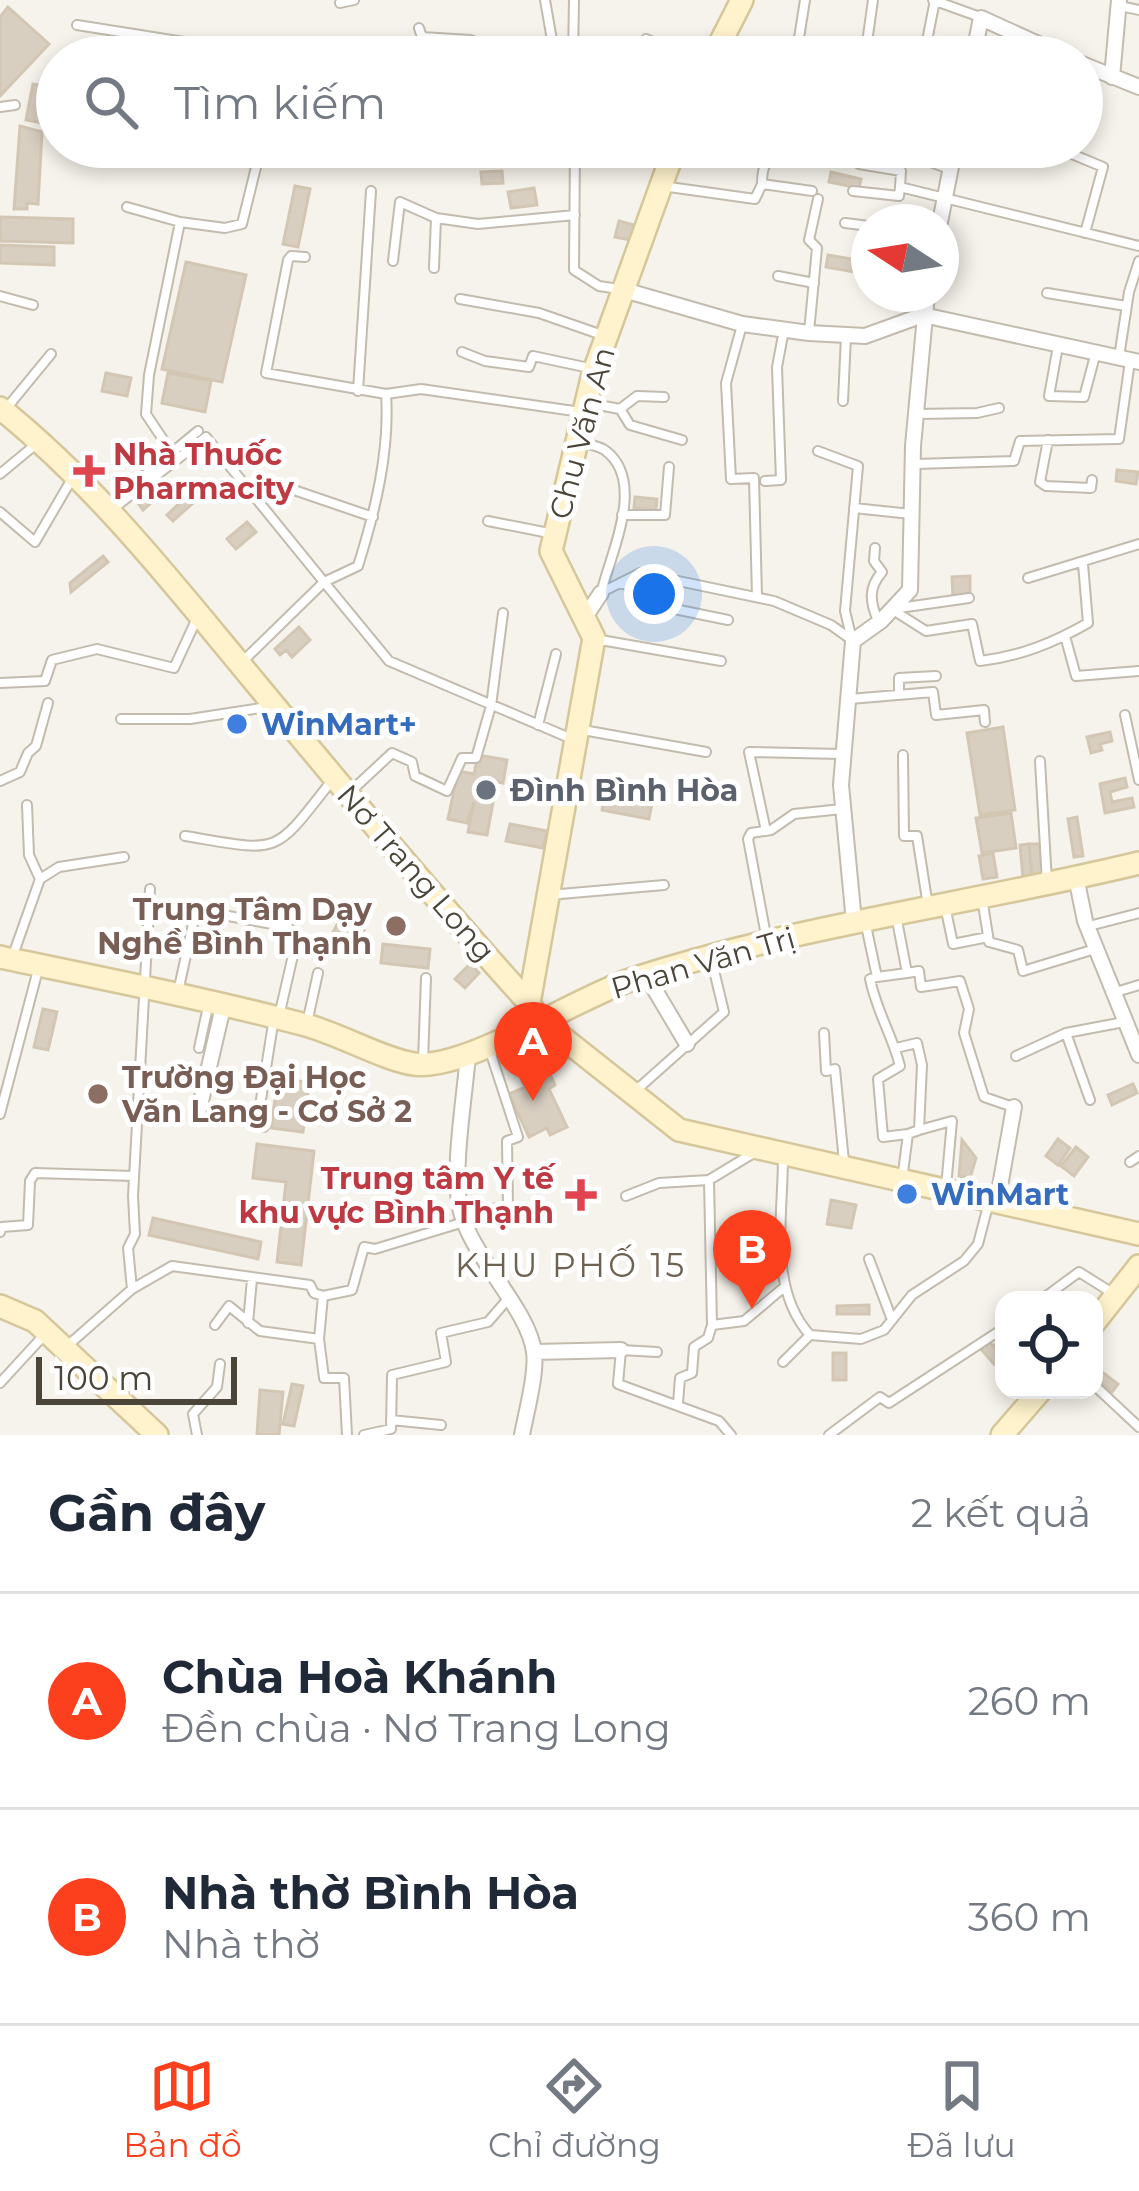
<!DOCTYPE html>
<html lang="vi">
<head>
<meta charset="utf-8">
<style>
  body { margin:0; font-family:Montserrat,sans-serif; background:#f2f2f3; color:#1f2937 }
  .controls { position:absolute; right:36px; bottom:36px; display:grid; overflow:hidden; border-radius:24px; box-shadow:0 6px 18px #0003 }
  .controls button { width:108px; height:108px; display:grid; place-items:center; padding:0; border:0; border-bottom:3px solid #e0e1e3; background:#fff; color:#1f2937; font:60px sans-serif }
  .compass { position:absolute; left:851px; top:204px; width:108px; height:108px; border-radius:50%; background:#fff; box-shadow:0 6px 18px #0003; rotate:282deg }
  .scale { position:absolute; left:36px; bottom:30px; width:201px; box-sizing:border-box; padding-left:12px; border:6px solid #4b4439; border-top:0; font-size:33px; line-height:42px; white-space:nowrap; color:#4b4439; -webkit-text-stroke:9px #fff; paint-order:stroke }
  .you { position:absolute; left:654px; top:594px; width:42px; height:42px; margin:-30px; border:9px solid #fff; border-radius:50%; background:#1a73e8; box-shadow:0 0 0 18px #1a73e833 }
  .badge { display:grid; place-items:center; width:78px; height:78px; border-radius:50%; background:#fc3f1d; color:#fff; font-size:39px; font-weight:700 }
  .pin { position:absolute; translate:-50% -99px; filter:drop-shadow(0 3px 6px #0008) }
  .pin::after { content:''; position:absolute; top:63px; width:42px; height:36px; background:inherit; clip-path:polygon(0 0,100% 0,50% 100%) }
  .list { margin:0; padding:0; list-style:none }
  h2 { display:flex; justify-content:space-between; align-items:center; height:156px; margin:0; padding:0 48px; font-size:51px }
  h2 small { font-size:39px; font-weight:400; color:#747a83 }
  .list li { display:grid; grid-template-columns:78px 1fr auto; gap:36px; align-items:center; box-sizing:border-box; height:216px; padding:0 48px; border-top:3px solid #e0e1e3 }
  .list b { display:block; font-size:45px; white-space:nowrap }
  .list p { margin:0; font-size:39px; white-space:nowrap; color:#747a83 }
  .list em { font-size:39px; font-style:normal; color:#747a83 }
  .icon { flex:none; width:66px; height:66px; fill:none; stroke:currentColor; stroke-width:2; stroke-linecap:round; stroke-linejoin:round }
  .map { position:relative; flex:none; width:1139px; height:1435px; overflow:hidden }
  .search { position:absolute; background:#fff; box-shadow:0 6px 18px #0003; left:36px; right:36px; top:36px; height:132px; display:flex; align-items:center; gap:30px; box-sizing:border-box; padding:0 42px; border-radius:66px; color:#747a83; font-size:45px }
  .sheet { height:588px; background:#fff }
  nav { display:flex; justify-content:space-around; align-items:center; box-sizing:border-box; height:168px; border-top:3px solid #e0e1e3; background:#fff; font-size:33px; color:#747a83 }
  nav a { display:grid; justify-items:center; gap:6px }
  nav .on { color:#fc3f1d }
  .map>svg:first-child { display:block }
  .building { fill:#d8cfc1; stroke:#d3c7b4; stroke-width:3 }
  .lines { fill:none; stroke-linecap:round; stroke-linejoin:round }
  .lane-casing { stroke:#c2bbae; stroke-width:12 }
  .street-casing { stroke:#c2bbae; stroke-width:18 }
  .secondary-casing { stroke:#d6c79b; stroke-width:26 }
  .lane { stroke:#fff; stroke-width:8 }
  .street { stroke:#fff; stroke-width:14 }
  .secondary { stroke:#fff3cd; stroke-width:21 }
  .health-dot { fill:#e0444e; stroke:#fff; stroke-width:4.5 }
  .shop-dot { fill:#3f7fe0; stroke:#fff; stroke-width:4.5 }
  .worship-dot { fill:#6b7280; stroke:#fff; stroke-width:4.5 }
  .education-dot { fill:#8d6e63; stroke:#fff; stroke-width:4.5 }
  .labels { text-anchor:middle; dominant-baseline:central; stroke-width:10; stroke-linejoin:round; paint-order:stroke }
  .street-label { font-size:30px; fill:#4b4439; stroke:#fff }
  .health-label { font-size:30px; font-weight:bold; fill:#be3a42; stroke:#fff; text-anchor:start }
  .shop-label { font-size:30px; font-weight:bold; fill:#366cbe; stroke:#fff; text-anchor:start }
  .worship-label { font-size:30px; font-weight:bold; fill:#5b616d; stroke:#fff; text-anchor:start }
  .education-label { font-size:30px; font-weight:bold; fill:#785e54; stroke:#fff; text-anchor:end }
  .neighbourhood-label { font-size:33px; letter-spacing:3px; fill:#6e6250; stroke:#fff }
</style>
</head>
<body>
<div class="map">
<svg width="1139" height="1435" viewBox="0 0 1139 1435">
  <rect width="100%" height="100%" fill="#f6f3ec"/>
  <path class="building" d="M8,7L49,44L0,96V17Z
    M33,84L45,86L41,109L53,111L50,124L26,120Z
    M20,126L42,132L38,204L27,203V209H14Z
    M502,171L503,183L482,184L481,172Z
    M831,172L861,179L859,188L829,182Z
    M295,186L310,189L298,247L283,244Z
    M534,188L537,205L511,208L508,192Z
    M0,217L73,219V243L0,241Z
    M619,221L634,225L631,240L615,237Z
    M0,245L54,247V265L0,263Z
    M828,255L857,260L855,272L826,267Z
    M186,262L246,275L222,382L162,369Z
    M106,373L131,378L127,396L102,391Z
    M168,373L211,381L205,412L162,403Z
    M1117,470L1138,472L1136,484L1116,481Z
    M165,480L170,486L143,510L138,503Z
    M187,496L193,503L173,521L167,515Z
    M635,497L657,499L656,510L634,508Z
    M247,522L256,532L236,549L227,539Z
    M103,556L108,562L71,592L70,583Z
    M970,576V596L953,597L952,577Z
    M299,627L310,640L292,657L286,650L280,655L275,649Z
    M1003,727L1015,810L980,815L967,733Z
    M1110,732L1112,741L1100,744L1102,750L1091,753L1087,737Z
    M478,755L507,760L503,783L497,781L487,835L468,832L474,802L467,823L448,819L458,771L474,774Z
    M608,778L655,787L649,819L602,810Z
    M1125,778L1127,787L1110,792L1112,802L1132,798L1134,807L1105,813L1100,784Z
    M1011,813L1016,848L982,853L976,818Z
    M1077,817L1083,856L1074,857L1068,819Z
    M510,824L547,831L543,848L506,841Z
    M1029,844H1040L1043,875L1032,877Z
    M1029,844L1032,877L1023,878L1020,845Z
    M993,853L997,877L983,879L979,856Z
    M339,921L364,930L350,955L328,941Z
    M383,944L430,949L428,968L381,963Z
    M470,964L479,973L465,988L455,979Z
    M43,1009L57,1012L48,1050L34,1047Z
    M546,1065L555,1085L549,1089L567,1127L550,1135L547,1128L529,1137L509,1094L525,1087L521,1078Z
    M278,1079L309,1082L303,1132L271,1128Z
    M1133,1084L1137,1093L1112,1105L1108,1095Z
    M1058,1139L1070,1148L1058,1165L1046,1156Z
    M962,1140L976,1158L970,1178L959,1176Z
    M257,1144L314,1151L301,1265L277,1262L286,1182L253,1178Z
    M1076,1147L1088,1157L1074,1176L1061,1166Z
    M831,1200L856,1205L851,1228L827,1224Z
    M153,1218L261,1242L258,1259L149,1235Z
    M869,1305V1314H837V1306Z
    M988,1341L993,1346L997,1343L1004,1350L994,1364L980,1348Z
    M833,1353H846V1380H833Z
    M1094,1366L1118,1384L1112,1392L1094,1378Z
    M292,1384L303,1386L294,1426L283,1424Z
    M260,1390L283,1392L279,1435H257Z"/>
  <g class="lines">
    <defs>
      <path id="lane" d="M545,0L555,57
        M933,0L980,17
        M340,3L354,0
        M1120,6L1139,10
        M77,25L279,57
        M419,28L422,37L470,40L509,54
        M646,39L690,57
        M509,56L553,57
        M573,57L574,0
        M796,57L805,0
        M865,57L873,0
        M916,57L919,44L926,46L935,0
        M0,107L15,105
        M509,147L537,152
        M532,147L575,159
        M575,147L574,270L599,286L619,289
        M890,147L949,169
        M1038,147L1067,152L1103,167L1085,233
        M384,154L429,147
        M859,164L901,171L900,187
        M762,184C762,151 776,163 792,147
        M662,186L755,199L762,184L812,191
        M853,191L899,196L900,187L1139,246
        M127,207L180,222
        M436,218L478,224L575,215
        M845,223L869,226
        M305,257L291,256L288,260L266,373L386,394C390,451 375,512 358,566L324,582L389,661L572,739
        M393,261L400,202L436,218L434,268
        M778,276L814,283
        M1047,293L1126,306
        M0,296L33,305
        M460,299L539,313L605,336
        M742,325L726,383L731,479L754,478L757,597
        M809,332L817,248L809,240L818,199
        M1058,346L1049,396L1084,397L1096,352
        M462,352L485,361L529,367L533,356L594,369
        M1119,357L1129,292L1139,261
        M358,391L371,191
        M386,394L421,389L581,412
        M843,401L846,336
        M588,403L620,409L630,425L682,440
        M620,409L637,396L664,397
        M5,410L51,354
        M917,414L977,413L999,408
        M1048,440L1040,482L1046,486L1091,488L1092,480
        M579,442C587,444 600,446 606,451C646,482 611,552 602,590
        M818,451L858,466L845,611L852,640
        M172,453L146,414L149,375L180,222L225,228L242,224L261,147
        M915,464L1014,461L1020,441L1119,439L1130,361
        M0,474L35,445
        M765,481L781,480L777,367L784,330
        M288,488L373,517
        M106,507L198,431
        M854,508L911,514
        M110,511L206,437L324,582L241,663
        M0,512L35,542L73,477
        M622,515H665L669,467
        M488,521L554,534
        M875,548L874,561L882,572C868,588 870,602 878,621
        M1028,578L1139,544
        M620,583L649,592L655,605L728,620
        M602,592L640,573L774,601L831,625L852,640
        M899,608L969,598
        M893,610L926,631L972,624L980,661C1021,656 1053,643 1088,623L1083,564
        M1065,636L1076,676L1139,671
        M595,639L721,661
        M0,683L45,681L52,660L97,649L174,668L198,616
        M899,695V678L936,676
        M850,699L933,692L936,715L984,710L985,722
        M1125,715L1139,780
        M121,719H190L267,707
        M538,725L556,654
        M583,730L706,752
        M903,755L904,836H917L928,906
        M1040,761L1047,882
        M0,781L20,772L28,753L36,746L48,703
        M349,793L392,753L412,762L415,776L447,791L462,758H476L491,706L503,613
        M27,805L29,855L40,879
        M766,831L749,752L842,754
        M185,836C282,852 272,857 333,779
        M549,895L664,885
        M982,898L989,942L1018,950L1023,971L1095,949
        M945,906L953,944L988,937
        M191,909L288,927L297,938L279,1016
        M896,915L907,973L919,971L921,987L960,981L969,1009L964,1033L984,1097L1013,1107
        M865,921L877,977L870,979C877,1013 892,1034 900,1066L878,1079L883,1137L908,1134
        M1089,926L1139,913
        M767,941L748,839L751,833L771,830L794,814L842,809
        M12,958L40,879L59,867L124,857
        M877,977L907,973
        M178,992L196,910
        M1116,992L1139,985
        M307,1023L318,973
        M824,1033L826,1071L835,1069L844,1162
        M1066,1033L1090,1100
        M199,1048L209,1002
        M896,1048L917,1043L922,1065L919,1130L908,1134L902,1180
        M1016,1056L1066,1033L1124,1022
        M423,1061L426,978
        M633,1093L724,1012L711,958
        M0,1114L39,966
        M264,1127L259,1122V1112L274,1018
        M919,1130L952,1121L946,1187
        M783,1157C783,1215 768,1289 810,1335L861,1339L884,1330L912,1295L964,1261L978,1244L989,1202
        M1130,1162L1139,1156
        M626,1196L659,1183L709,1180L752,1154
        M461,1212L508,1207L507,1141L518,1137L489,1048
        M0,1232L2,1227L28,1225L30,1181L35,1173L134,1176
        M869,1259L891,1317
        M132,1289L128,1248L135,1234L133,1196L150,889
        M1041,1300L1079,1272L1114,1294
        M248,1323L252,1279
        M215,1325L229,1306L260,1331L319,1339L323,1296
        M712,1325L744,1321L783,1288
        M319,1339L324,1378H344L347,1435
        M66,1347L132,1289L172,1266L310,1285L314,1293L323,1296L352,1290L364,1247L375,1249L464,1222
        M657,1352L621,1350L618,1384L719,1421L731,1435
        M783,1362L810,1335
        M0,1383L46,1333
        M1094,1385L1139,1427
        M678,1403L680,1378L692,1373L694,1347L708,1338L712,1325L709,1180
        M391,1420L441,1425
        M197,1435L193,1414L217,1387L220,1364
        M364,1435L391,1429L392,1375L446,1362L441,1333L488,1322L507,1300
        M829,1435L880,1397L889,1403L1004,1328"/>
      <path id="street" d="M973,57L981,18L1067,57
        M1082,64L1139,87
        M1112,77L1119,0
        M940,222L955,147
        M624,290L742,324L809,333L865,336L923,315L1139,362
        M585,617L601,593
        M1076,877L1085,921L1139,1055
        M854,922L841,785L853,641L881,621L910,590L913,446L927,294
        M646,975L687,1044
        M468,1054C465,1096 451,1174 461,1212C472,1257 529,1310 534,1352C537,1373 526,1413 522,1435
        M198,1114L224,1003
        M997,1203L1014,1107
        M534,1352L621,1350"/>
      <path id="secondary" d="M713,57L742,0
        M0,408C95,484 172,582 249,675C341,786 432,896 529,1003L539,1019L679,1130L1139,1234
        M0,957C101,978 202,998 302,1024C336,1032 384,1060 414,1064C466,1071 577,997 633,979C798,925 971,904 1139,863
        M529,1003L594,638L551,551L593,374L675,147
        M0,1306L35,1321L157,1435
        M1094,1323L1139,1266
        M1002,1435L1041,1390"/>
    </defs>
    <use href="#lane" class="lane-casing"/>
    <use href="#street" class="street-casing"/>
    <use href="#secondary" class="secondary-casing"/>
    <use href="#lane" class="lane"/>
    <use href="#street" class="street"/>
    <use href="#secondary" class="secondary"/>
  </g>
  <g class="health-dot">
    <path d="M83 453h12v12h12v12h-12v12h-12v-12h-12v-12h12z"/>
    <path d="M575 1177h12v12h12v12h-12v12h-12v-12h-12v-12h12z"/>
  </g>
  <g class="shop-dot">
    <circle cx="237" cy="724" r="12"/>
    <circle cx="907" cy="1194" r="12"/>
  </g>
  <circle class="worship-dot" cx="486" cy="790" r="12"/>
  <g class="education-dot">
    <circle cx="396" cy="926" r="12"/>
    <circle cx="98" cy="1094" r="12"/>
  </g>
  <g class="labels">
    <g class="street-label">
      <text transform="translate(582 433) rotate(-75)">Chu Văn An</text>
      <text transform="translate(416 873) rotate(49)">Nơ Trang Long</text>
      <text transform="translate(703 963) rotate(-16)">Phan Văn Trị</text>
    </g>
    <g class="health-label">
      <text x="113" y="454">Nhà Thuốc<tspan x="113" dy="34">Pharmacity</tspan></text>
      <text x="554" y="1178" text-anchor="end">Trung tâm Y tế<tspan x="554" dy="34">khu vực Bình Thạnh</tspan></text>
    </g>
    <g class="shop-label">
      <text x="261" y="724">WinMart+</text>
      <text x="931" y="1194">WinMart</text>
    </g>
    <g class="worship-label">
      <text x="510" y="790">Đình Bình Hòa</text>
    </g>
    <g class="education-label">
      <text x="372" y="909">Trung Tâm Dạy<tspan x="372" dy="34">Nghề Bình Thạnh</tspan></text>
      <text x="122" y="1077" text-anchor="start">Trường Đại Học<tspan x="122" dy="34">Văn Lang - Cơ Sở 2</tspan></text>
    </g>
    <g class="neighbourhood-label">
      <text x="571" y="1265">KHU PHỐ 15</text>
    </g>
  </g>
</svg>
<div class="controls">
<button><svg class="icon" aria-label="locate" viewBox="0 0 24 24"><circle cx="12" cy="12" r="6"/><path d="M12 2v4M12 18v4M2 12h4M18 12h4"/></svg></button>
</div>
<svg class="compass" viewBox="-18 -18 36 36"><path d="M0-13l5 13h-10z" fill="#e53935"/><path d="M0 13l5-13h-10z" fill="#747a83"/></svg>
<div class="scale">100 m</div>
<div class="you"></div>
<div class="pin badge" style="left:533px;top:1101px">A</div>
<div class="pin badge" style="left:752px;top:1309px">B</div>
<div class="search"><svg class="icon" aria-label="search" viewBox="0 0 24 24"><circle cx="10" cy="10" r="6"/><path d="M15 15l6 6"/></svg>Tìm kiếm</div>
</div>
<section class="sheet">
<h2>Gần đây<small>2 kết quả</small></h2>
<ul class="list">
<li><span class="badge">A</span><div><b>Chùa Hoà Khánh</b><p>Đền chùa · Nơ Trang Long</p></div><em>260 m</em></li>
<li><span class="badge">B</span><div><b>Nhà thờ Bình Hòa</b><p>Nhà thờ</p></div><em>360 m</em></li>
</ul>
</section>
<nav>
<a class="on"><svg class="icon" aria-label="map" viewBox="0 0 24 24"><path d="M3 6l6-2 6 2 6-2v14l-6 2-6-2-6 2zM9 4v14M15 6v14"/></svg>Bản đồ</a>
<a><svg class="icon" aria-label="directions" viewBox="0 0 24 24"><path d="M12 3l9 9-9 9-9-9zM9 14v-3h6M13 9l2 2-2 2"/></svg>Chỉ đường</a>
<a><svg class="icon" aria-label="saved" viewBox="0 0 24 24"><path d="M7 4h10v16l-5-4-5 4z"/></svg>Đã lưu</a>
</nav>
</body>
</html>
